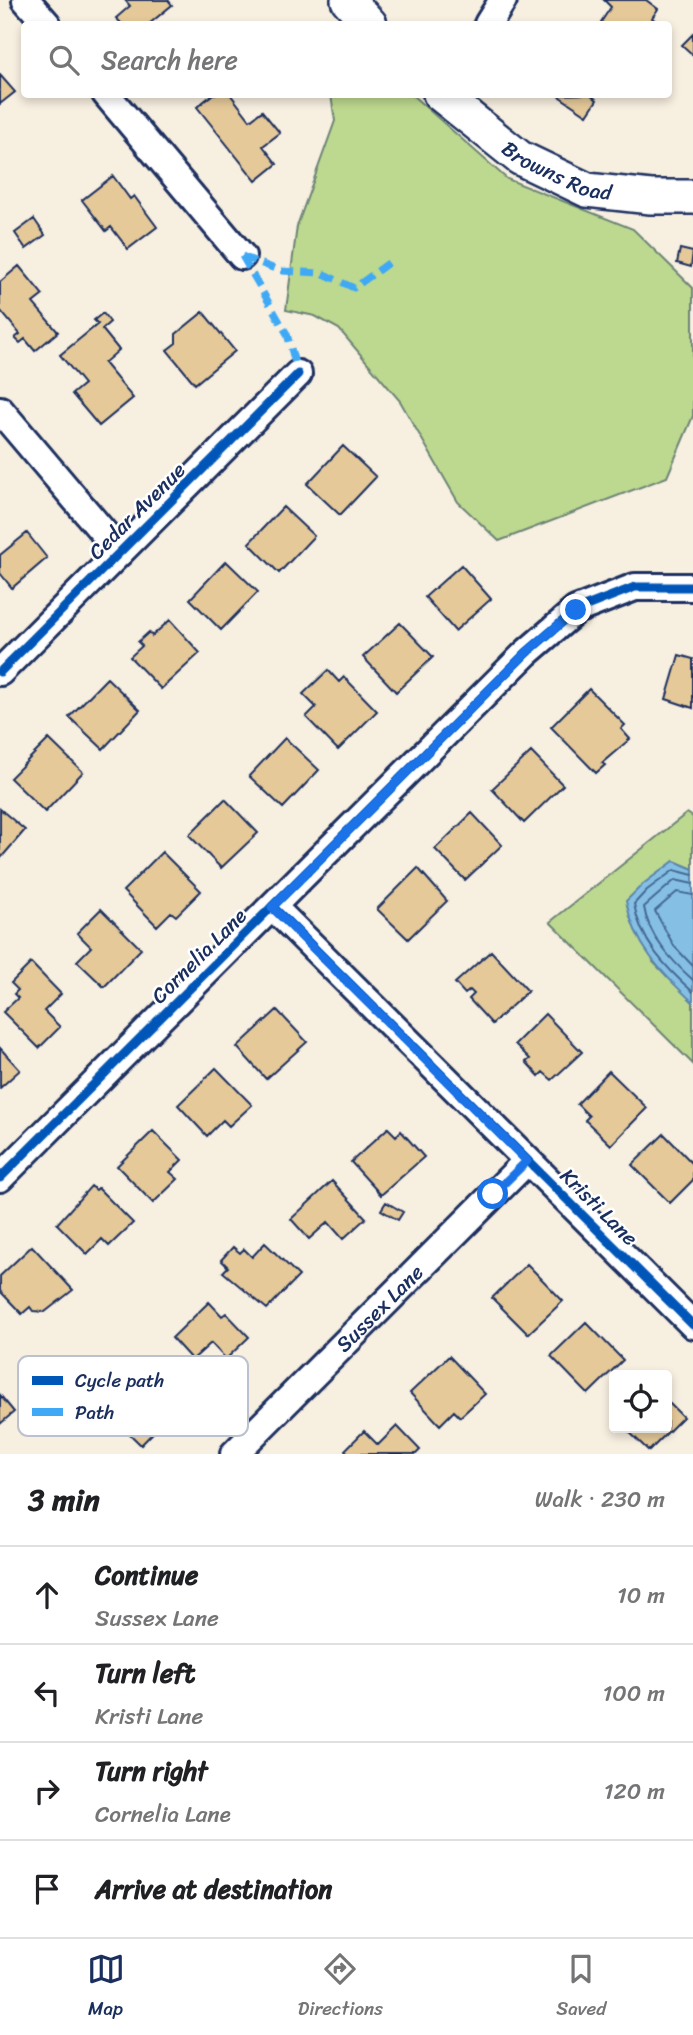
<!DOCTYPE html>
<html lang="en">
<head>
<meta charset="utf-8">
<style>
  body { margin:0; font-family:Sriracha,sans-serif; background:#f6f6f6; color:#202124 }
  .controls { position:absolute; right:21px; bottom:21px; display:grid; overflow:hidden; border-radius:7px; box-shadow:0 4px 10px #0003 }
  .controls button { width:63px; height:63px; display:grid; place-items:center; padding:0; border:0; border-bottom:2px solid #e0e0e0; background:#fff; color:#202124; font:35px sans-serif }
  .stop { position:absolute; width:21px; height:21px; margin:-16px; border:5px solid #1a73e8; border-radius:50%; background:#fff }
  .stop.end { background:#1a73e8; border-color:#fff; box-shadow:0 2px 7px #0008 }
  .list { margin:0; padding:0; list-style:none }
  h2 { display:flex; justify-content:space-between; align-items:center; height:91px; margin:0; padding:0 28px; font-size:30px }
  h2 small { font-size:23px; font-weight:400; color:#757577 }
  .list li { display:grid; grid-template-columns:46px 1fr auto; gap:21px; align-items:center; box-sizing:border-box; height:98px; padding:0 28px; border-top:2px solid #e0e0e0 }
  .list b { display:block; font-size:26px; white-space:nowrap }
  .list p { margin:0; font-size:23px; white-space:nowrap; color:#757577 }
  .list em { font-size:23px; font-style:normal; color:#757577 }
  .icon { flex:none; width:38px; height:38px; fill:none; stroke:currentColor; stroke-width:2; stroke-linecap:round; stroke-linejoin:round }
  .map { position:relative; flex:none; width:693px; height:1454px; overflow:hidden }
  .search { position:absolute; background:#fff; box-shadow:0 4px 10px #0003; left:21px; right:21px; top:21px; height:77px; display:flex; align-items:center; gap:18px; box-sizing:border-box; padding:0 24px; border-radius:7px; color:#757577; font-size:26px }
  .sheet { height:483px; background:#fff }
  nav { display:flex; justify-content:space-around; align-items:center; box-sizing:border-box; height:98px; border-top:2px solid #e0e0e0; background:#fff; font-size:19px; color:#757577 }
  nav a { display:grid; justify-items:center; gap:4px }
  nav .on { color:#1b2f5e }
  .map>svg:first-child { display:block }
  .green { fill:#bdd88f; stroke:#6c8476; stroke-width:2 }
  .water { fill:#85c0e4; stroke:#5b86ae; stroke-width:2 }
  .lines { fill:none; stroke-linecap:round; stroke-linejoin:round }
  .shore { stroke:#456994; stroke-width:2 }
  .building { fill:#e5c999; stroke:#1b2f5e; stroke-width:2 }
  .minor-casing { stroke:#1b2f5e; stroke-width:32 }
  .tertiary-casing { stroke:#1b2f5e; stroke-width:38 }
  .minor { stroke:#fff; stroke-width:26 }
  .tertiary { stroke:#fff; stroke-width:33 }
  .quiet { stroke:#3fa9f5; stroke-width:7; stroke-dasharray:14 7; stroke-linecap:butt }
  .cycleway-casing { stroke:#fff; stroke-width:13 }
  .cycleway { stroke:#0057b8; stroke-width:9 }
  .route { stroke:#1a73e8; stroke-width:9 }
  .labels { text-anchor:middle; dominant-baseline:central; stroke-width:5; stroke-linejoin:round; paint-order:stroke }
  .street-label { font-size:21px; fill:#1b2f5e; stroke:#fff }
  .key { fill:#fff; stroke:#bbc1cf; stroke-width:2 }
  .key-label { font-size:19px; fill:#1b2f5e }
</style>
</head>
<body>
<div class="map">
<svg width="693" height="1454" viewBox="0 0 693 1454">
  <rect width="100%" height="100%" fill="#f7efe0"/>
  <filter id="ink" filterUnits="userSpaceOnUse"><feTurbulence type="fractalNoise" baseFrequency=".0143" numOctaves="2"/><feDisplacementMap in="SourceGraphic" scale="14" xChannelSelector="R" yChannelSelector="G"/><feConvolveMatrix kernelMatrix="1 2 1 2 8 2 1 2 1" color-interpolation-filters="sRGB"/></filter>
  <g filter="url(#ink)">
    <path class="green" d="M331,95H412L507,179L633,229L693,288V416L667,477L499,541L458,502L400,401L339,329L315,316L286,310L297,226L335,121Z
      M687,813L693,817V869L674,861L653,962L693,1002V1064L550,922Z"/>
    <path class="water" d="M674,861L693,869V1002C661,973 634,944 626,901L643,884Z"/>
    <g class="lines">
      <path class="shore" d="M693,875L674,870L647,890L634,904C640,941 666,968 693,992
        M693,884L675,880L644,907C648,936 672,961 693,980
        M693,895L677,892L655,911L674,946L693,966"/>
    </g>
    <path class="building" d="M125,0H168L172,5L149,24H122L116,18L130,6Z
      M604,0H646L658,9L652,18L656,21L654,24H604L601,22L611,7Z
      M693,34V55L682,45Z
      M0,75L15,92L0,104Z
      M213,94H230L250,120L262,111L280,133L263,146L277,164L256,181L197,107Z
      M590,94L597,100L587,115L557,95Z
      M113,176L130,199L134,196L157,227L128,249L111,227L106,231L82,200Z
      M34,219L45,235L26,249L15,233Z
      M680,249L693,252L691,267L677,263Z
      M19,266L43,295L33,303L58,332L35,351L25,339L20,343L15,338L20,334L0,310V282Z
      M203,312L235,351L195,384L167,350L176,343V334Z
      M103,313L110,322L102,329L119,350L104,363L133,398L99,426L72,394L84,384L60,355L98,324L94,320Z
      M343,446L376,477L340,515L307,484Z
      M283,507L314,536L279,573L249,543Z
      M27,533L47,558L12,588L0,573V555Z
      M226,561L258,592L221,630L190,599Z
      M461,565L491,599L455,631L425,597Z
      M170,620L200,653L161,689L130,657L142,646L138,642L149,632L152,636Z
      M400,623L433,657L396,692L363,657Z
      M679,655L693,659V708L666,699Z
      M328,670L339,682L344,677L377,711L338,750L306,717L316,707L303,694Z
      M107,678L140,710L103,749L69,717Z
      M589,689L625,725L621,729L630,739L602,763L605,765L596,773L551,727Z
      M285,738L319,770L283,808L249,776Z
      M49,739L83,772L45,812L10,778Z
      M531,752L563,785L524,823L492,789Z
      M225,799L258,833L221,868L189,835Z
      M0,809L25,830L0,859Z
      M472,813L502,845L465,880L435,849Z
      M162,852L201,891L176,916L171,912L157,926L123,891Z
      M418,868L447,901L408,939L377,909Z
      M101,909L141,949L104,987L77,961L91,947L77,933Z
      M491,951L528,991L492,1024L469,999L474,994L470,990L465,994L455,983Z
      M31,963L61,994L44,1011L60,1027L39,1048L3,1012L18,998L14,994L18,990L11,983Z
      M277,1010L307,1042L266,1079L237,1047Z
      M545,1014L582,1052L552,1080L543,1072L539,1076L526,1062L530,1059L515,1044Z
      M0,1048L20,1070L0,1088Z
      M216,1068L252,1105L229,1126L223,1120L207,1136L178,1105Z
      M609,1071L647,1108L611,1145L585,1120L589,1116L577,1104Z
      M388,1128L396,1136L401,1131L424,1157L381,1195L351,1162Z
      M153,1131L182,1160L170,1172L178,1179L153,1203L117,1166Z
      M664,1134L693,1164V1180L670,1203L632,1165Z
      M332,1181L366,1218L343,1239L328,1222L309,1239L291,1219Z
      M91,1186L96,1190L98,1188L133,1223L109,1246L102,1239L87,1254L57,1224Z
      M386,1202L403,1212L398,1220L381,1210Z
      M265,1243L299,1276L267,1309L223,1272L228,1267L221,1260L233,1247L240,1253L244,1249L252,1257Z
      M32,1246L73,1290L45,1312L33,1311L30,1307L22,1314L0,1291V1276Z
      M527,1264L563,1301L528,1334L492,1298Z
      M209,1302L222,1316L226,1313L249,1337L226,1359L211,1343L192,1360L172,1338Z
      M586,1322L623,1360L588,1394L551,1356Z
      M449,1356L485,1394L460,1417L454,1411L440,1425L410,1393Z
      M145,1375L156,1386L163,1379L185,1400L141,1445L100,1405L121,1383L129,1392Z
      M0,1395L14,1412L0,1424Z
      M667,1401L683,1417L649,1451L625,1428H667Z
      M397,1426L420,1450L416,1454H349L345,1450L364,1431L378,1445Z"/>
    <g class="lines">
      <defs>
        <g id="minor">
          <path d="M26,0L47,24"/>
          <path d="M488,24L503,0"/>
          <path d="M106,94L242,256"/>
          <path d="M0,410L120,552"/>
          <path d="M0,672L298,374"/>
          <path d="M273,907L693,1325"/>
          <path d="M0,1178L526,653L576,610L635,587H693"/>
          <path id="s1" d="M234,1454L527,1161"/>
        </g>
        <g id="tertiary">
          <path d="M348,0L370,24"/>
          <path id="s2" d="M440,94L520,158L587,190L651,197H693"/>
        </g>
      </defs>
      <use href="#minor" class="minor-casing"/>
      <use href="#tertiary" class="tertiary-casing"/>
      <use href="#minor" class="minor"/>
      <use href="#tertiary" class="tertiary"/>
      <path class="quiet" d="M242,256L280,271L322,273L354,288L391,261
        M242,256L287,334L298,374"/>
      <defs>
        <path id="cycleway" d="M0,672L298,374
          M273,907L693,1325
          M0,1178L526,653L576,610L635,587H693"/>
      </defs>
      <use href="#cycleway" class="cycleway-casing"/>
      <use href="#cycleway" class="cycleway"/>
    </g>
  </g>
  <g class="lines" filter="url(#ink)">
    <path class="route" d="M493,1194L527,1161L272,907L526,653L576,610"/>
  </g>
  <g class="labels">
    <g class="street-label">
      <text stroke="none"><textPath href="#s2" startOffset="142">Browns Road</textPath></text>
      <text transform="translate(137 511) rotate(-45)">Cedar Avenue</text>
      <text transform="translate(199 956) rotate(-45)">Cornelia Lane</text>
      <text transform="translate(599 1207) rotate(45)">Kristi Lane</text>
      <text stroke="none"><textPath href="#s1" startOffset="206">Sussex Lane</textPath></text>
    </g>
  </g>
  <rect x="18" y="1356" width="230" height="80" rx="10" class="key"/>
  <rect x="32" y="1376" width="31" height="9" fill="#0057b8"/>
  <rect x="32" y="1408" width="31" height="8" fill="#3fa9f5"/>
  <g class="key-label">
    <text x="75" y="1387">Cycle path</text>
    <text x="75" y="1419">Path</text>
  </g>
</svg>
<div class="controls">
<button><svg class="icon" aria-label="locate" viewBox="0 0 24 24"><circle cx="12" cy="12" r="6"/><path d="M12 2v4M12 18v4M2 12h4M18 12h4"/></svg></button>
</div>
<div class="stop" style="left:493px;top:1194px"></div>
<div class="stop end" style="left:576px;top:610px"></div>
<div class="search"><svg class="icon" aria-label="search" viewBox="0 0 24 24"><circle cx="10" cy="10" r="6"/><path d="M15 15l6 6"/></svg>Search here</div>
</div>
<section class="sheet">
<h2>3 min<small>Walk · 230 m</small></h2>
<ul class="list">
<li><svg class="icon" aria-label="ahead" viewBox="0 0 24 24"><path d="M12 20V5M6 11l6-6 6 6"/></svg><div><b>Continue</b><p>Sussex Lane</p></div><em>10 m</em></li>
<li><svg class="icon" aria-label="left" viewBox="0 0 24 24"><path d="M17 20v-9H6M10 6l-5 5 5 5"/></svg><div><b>Turn left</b><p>Kristi Lane</p></div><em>100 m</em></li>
<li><svg class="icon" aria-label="right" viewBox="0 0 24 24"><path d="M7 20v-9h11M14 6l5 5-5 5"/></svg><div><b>Turn right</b><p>Cornelia Lane</p></div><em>120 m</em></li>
<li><svg class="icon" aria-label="arrive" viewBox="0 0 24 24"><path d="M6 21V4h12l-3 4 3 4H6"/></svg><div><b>Arrive at destination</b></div></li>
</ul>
</section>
<nav>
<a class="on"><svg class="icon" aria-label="map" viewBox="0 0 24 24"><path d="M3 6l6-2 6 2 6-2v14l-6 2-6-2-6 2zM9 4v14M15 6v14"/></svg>Map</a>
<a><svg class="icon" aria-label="directions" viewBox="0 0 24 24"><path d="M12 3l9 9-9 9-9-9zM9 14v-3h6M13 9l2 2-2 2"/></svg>Directions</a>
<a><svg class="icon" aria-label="saved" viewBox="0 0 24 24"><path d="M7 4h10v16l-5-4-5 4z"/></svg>Saved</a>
</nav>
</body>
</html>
